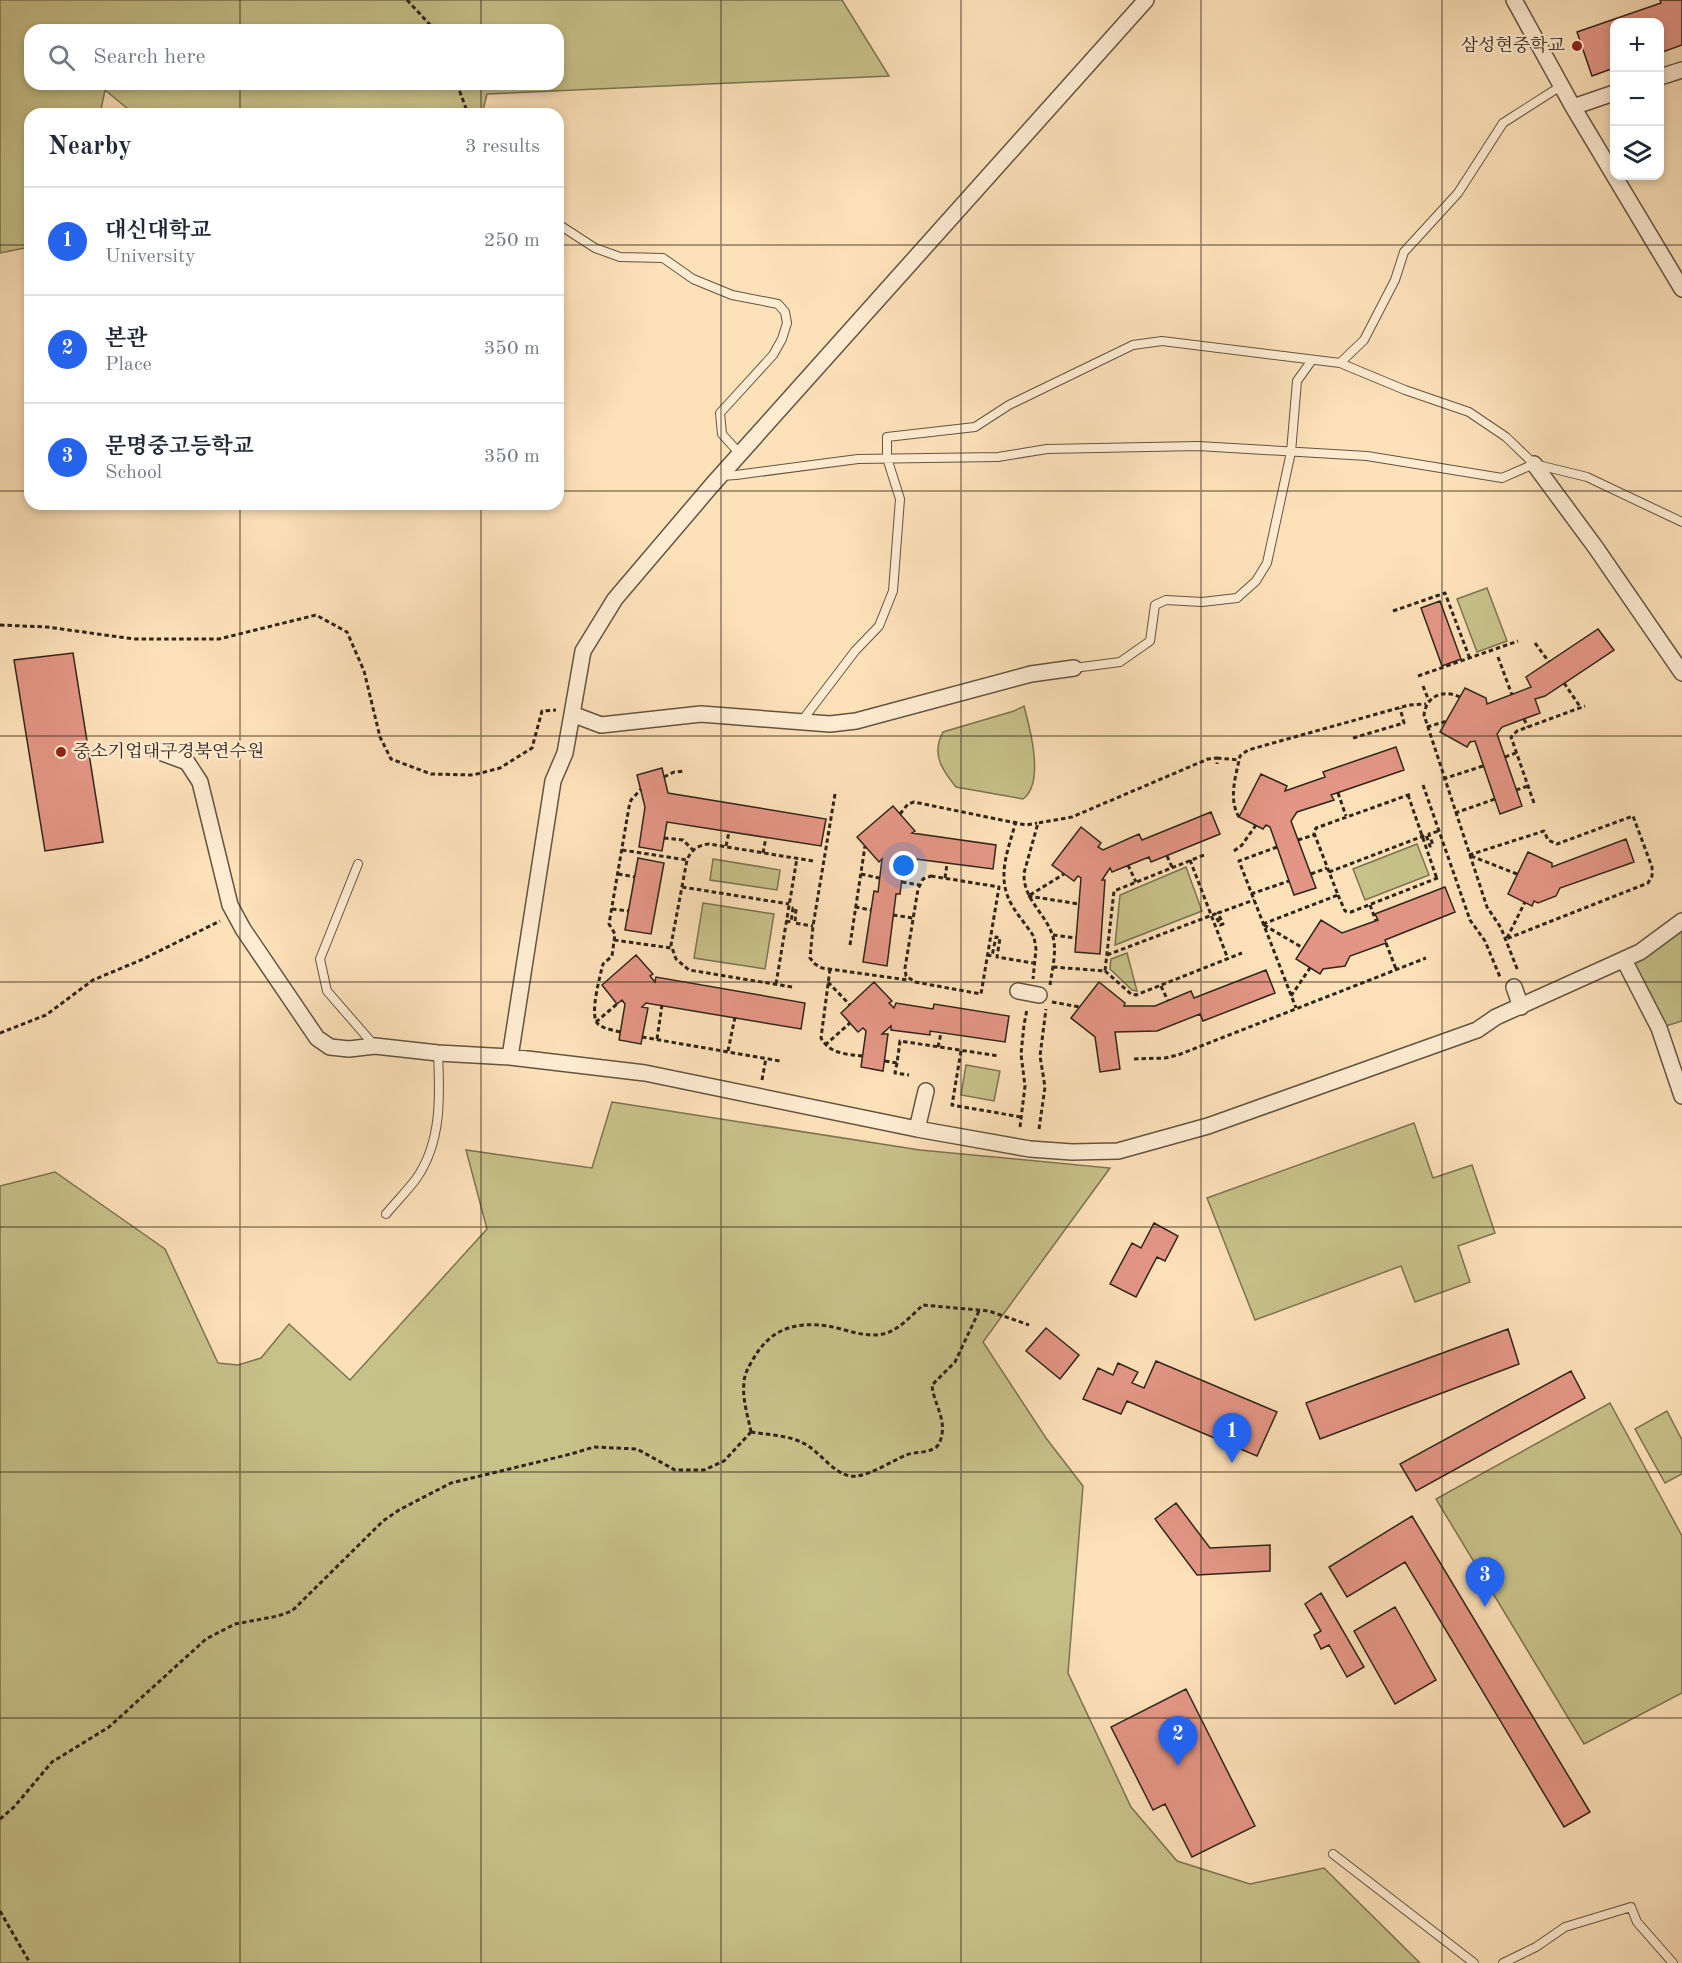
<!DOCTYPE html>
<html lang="en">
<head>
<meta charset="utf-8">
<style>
  body { margin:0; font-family:"Old Standard TT","Noto Serif KR",serif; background:#f6f6f7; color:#1f2937 }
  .controls { position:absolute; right:18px; top:18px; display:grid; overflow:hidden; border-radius:12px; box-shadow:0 3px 9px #0003 }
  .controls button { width:54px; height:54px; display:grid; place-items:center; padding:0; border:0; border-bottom:2px solid #e0e1e3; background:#fff; color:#1f2937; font:30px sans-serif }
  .you { position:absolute; left:904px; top:866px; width:21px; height:21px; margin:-15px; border:4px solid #fff; border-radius:50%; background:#1a73e8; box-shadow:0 0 0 9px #1a73e833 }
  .badge { display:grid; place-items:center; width:39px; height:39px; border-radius:50%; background:#2563eb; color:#fff; font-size:20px; font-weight:700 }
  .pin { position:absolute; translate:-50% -50px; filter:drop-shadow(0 2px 3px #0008) }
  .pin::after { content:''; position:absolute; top:32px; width:21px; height:18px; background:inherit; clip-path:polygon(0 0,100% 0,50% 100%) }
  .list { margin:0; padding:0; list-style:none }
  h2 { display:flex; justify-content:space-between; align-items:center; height:78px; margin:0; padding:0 24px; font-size:26px }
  h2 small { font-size:20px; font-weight:400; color:#747a83 }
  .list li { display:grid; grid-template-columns:39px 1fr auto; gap:18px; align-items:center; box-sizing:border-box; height:108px; padding:0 24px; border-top:2px solid #e0e1e3 }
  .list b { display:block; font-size:22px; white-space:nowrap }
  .list p { margin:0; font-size:20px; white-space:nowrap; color:#747a83 }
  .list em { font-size:20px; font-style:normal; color:#747a83 }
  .icon { flex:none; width:33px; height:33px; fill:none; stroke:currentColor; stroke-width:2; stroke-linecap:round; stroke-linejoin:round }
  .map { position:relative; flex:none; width:1682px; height:1963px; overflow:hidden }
  .search { position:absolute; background:#fff; box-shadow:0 3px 9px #0003; left:24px; top:24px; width:540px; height:66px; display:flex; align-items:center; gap:15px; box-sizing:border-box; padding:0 21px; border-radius:18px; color:#747a83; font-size:22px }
  .panel { position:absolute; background:#fff; box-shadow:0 3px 9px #0003; left:24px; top:108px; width:540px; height:402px; border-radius:18px }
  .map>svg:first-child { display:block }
  .green { fill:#c7c18a; stroke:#7c7352; stroke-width:1.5; fill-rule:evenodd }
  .building { fill:#e49686; stroke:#30251a; stroke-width:1.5 }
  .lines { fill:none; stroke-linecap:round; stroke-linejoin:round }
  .lane-casing { stroke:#635442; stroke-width:10 }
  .street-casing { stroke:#635442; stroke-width:18 }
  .path { stroke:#30251a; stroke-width:3; stroke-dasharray:4.5 3; stroke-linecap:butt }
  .lane { stroke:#feecd2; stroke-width:8 }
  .street { stroke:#feecd2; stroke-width:15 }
  .grid { fill:none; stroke:#30251a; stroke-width:1.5; stroke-opacity:0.55 }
  .poi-dot { fill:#8f2418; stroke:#feecd2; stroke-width:2 }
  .labels { text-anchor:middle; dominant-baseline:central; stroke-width:4.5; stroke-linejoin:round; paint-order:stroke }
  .poi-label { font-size:18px; fill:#30251a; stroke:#feecd2; text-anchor:end }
</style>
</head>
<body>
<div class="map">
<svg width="1682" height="1963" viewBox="0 0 1682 1963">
  <rect width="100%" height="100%" fill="#fde1b9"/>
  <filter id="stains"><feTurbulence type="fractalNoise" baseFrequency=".00333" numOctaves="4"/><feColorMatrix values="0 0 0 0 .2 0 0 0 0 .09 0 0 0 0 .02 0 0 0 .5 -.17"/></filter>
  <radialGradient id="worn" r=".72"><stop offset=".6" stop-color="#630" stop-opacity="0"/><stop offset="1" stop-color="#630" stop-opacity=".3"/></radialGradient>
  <path class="green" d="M0,0H842L889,76L487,94L482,114H134L105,90L100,114H30V247L0,253ZM30,30H558V84H30Z
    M1487,588L1507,641L1477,652L1457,599Z
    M1024,706C1030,728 1045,783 1023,799L956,787C942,770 931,754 943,732L1014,711Z
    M1417,844L1429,875L1365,900L1353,869Z
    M713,859L780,870L777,890L710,880Z
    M1186,867L1202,911L1115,945L1120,895Z
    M703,903L774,914L765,969L694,958Z
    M1682,919V1021L1659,1028L1624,960Z
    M1127,953L1137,991L1132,990L1110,969L1111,959Z
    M966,1065L1000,1071L994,1101L961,1095Z
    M612,1102L920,1150L1110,1168L983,1342L1046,1438L1083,1486L1068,1673L1131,1807L1177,1861L1250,1884L1324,1868L1420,1963H0V1186L55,1172L165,1249L218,1363L238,1365L261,1358L289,1324L350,1380L487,1229L466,1150L592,1168Z
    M1414,1123L1433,1178L1472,1165L1495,1233L1458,1246L1470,1282L1415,1302L1401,1266L1255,1320L1207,1198Z
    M1610,1403L1682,1536V1693L1584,1744L1436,1499Z
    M1667,1411L1682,1440V1474L1665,1483L1635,1429Z"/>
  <path class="building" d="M1660,0H1682V45L1660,53V22H1614V68L1592,76L1577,32L1661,3Z
    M1440,601L1461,659L1442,666L1421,608Z
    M1598,629L1614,650L1545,696L1535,699L1540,713L1502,727L1497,734L1522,806L1500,814L1475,741L1470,742L1467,747L1440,732L1465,688L1486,698L1487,704L1531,687L1526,677Z
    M73,653L103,842L45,851L14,660Z
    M1396,747L1404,770L1331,795L1334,800L1297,812L1291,821L1316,888L1294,895L1270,827L1266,825L1263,829L1239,817L1261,774L1287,786L1285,791L1325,777L1323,772Z
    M662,768L668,793L826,819L821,846L667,822L662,851L639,847L645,807L637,775Z
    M893,806L915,831L912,833L996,845L993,869L908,858L909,855L900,862H904L900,894H896L887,966L863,962L874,891L878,892L882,859L879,862L857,837Z
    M1211,812L1220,834L1151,862L1149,857L1112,872L1110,868L1102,880H1105L1100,954L1075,952L1081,878L1078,876L1074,881L1052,865L1081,827L1101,843L1098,847L1103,850L1139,834L1142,840Z
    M1626,839L1634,862L1560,888L1556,896L1538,903L1534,901L1532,906L1508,894L1528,852L1552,863V867Z
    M638,858L664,863L651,934L625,930Z
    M1445,887L1455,912L1385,940L1386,943L1350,956L1345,966L1323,969L1320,974L1296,959L1321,920L1342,933L1378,920L1375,914Z
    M636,955L653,974L650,976L655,982L656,977L805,1003L801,1029L646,1003L642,1007L648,1008L641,1044L619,1040L625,1004L622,1000L617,1004L602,985Z
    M1266,970L1275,993L1203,1021L1200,1014L1157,1031L1115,1032L1120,1069L1100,1072L1095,1037L1071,1018L1099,982L1125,1003L1124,1006H1155L1191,991L1194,998Z
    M874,982L892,1001L889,1003L894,1008L896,1003L933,1009L934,1004L1009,1016L1005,1042L930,1031V1035L891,1030V1026L882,1034H888L883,1071L861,1067L866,1031L863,1028L858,1032L841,1013Z
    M1154,1223L1178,1236L1165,1261L1157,1257L1136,1297L1110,1284L1132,1243L1141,1248Z
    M1046,1328L1079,1355L1060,1379L1026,1351Z
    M1508,1329L1519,1364L1320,1439L1306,1403Z
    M1156,1361L1277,1412L1257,1456L1127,1401L1121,1414L1083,1399L1098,1368L1113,1375L1118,1363L1138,1372L1132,1383L1144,1388Z
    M1571,1371L1585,1398L1416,1491L1400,1464Z
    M1176,1503L1210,1548L1270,1545V1571L1197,1575L1155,1519Z
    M1412,1516L1590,1812L1564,1827L1405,1562L1347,1597L1329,1567Z
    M1321,1593L1364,1667L1347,1677L1329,1645L1321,1649L1314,1635L1321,1631L1305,1604Z
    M1395,1607L1436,1680L1395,1704L1354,1631Z
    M1186,1689L1255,1826L1192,1857L1165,1804L1153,1810L1111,1727Z"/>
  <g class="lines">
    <defs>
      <path id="lane" d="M558,224L595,248L620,257L663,258L693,279L732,295L778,304L785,312L787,323L782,339L773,355L720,413L722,434L740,454
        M1340,363L1364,340L1395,280L1404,252L1458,193L1503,123L1561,86
        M721,476L736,475L858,459L998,457L1047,449L1198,446L1367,456L1502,478L1534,464L1587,477L1682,522
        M1074,668L1120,662L1150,641L1155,605L1166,600L1202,602L1237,598L1256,581L1267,563L1291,452L1297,381L1312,360
        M801,722L855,651L879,626L893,591L900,499L887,458V437L975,427L1009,405L1133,345L1162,341L1340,363L1405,390L1469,412L1506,437L1534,464
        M358,864L320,959L327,991L374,1045
        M386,1214C396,1202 407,1191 416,1179C442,1142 440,1096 438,1053
        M1333,1854L1474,1963
        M1503,1963L1536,1947L1565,1927L1631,1907L1637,1922L1673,1963"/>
      <path id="street" d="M1514,0L1573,107L1682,289
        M1660,77L1682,70
        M1573,107L1614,93
        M1534,464L1596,548L1682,673
        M572,714L583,651L615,599L712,485L1146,0
        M157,751L187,762L200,782L230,905L243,929L317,1038L330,1047L349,1049L375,1046L438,1053L510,1057L645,1073L917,1129L1030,1149L1072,1152L1118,1151L1208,1126L1477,1030L1496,1017L1640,952L1682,921
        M1624,960L1659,1028L1682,1096
        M1514,987L1521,1007
        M1018,991L1039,995
        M510,1057L553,781L565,753L572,714L601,725L701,714L830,724L856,721L1031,674L1074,668
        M917,1129L926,1091"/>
    </defs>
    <use href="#lane" class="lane-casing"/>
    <use href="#street" class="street-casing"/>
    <path class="path" d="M407,0L435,30
      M457,84L468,114
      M1393,611L1445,593L1470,659
      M0,625L47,627L134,639H219L316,615L347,632L364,671L380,737L391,759L431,774L473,775L500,768L532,748L542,711L556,710
      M1535,643L1549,662
      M1498,657L1512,695
      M1418,676L1518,641
      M1564,683L1581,708
      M1423,686L1429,701
      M1460,697C1443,689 1426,696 1424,715L1487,907L1501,928L1518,971
      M1524,719L1528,727
      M1427,727L1447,721
      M1353,738L1404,723L1400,708
      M1505,757L1516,753
      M1217,758L1239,760
      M664,777L674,772L685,771
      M1443,779L1483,766
      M1423,785L1470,920L1485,941L1500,977
      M1516,790L1528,786
      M1338,793L1346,816
      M835,794L813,926L810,958L815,964L822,968L908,980
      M1408,795L1437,879
      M1534,803L1511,737L1517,731L1585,706
      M1455,813L1495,799
      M900,814L908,804L914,802L1026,825L1037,823
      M1239,817C1228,799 1236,775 1240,756L1248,750L1409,705L1426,704
      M1016,821C1008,851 995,878 1013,907C1019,917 1028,927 1034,937L1036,949L1033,979
      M664,838L683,840L693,850
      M1298,840L1314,835
      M726,846L729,832
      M1277,847L1239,861L1296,1008
      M622,850L687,860
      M1234,851L1242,845L1256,825
      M763,853L766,837
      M1469,855L1544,831L1548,840L1557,844L1633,816L1652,867V876L1648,883L1506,939
      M1167,856L1172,867
      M1471,856L1517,874
      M1190,860L1228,959
      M1128,865L1136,882
      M1329,872L1426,835L1430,846L1433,845L1429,834L1439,831
      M618,874L635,877
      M861,874L879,878
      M1311,874L1327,868
      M931,876L999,887L981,994L915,982L906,976L905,968L918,889L923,879Z
      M945,878L947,864
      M902,882L919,885
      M682,887L789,904
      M1251,894L1289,881
      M1030,895L1064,874
      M1338,895L1345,911L1351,912L1440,877
      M1028,896L1079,904
      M1370,905L1376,921
      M855,907L871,910
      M612,909L629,911
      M893,915L913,918
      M786,921L791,922L793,908L796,909L795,923L813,926
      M1263,924L1338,895L1314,833L1316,828L1411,794
      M1264,925L1303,948
      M1053,935L1076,938
      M1507,938L1525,902
      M614,940L671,948
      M1386,943L1396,969
      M850,945L865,846
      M987,955L992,956L996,937L1000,938L997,957L1033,963
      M1107,955L1215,914L1220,925L1223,924L1218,913L1254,900
      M1053,967L1105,971L1114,891L1204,855
      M830,969L821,1038C830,1054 846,1054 862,1056
      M1105,971L1131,994L1136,995L1242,953
      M828,982L850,1005
      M776,984L797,858
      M1050,985C1052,970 1057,952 1053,937C1046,913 1023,900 1024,873L1038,823L1072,817L1208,759L1217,758V764
      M1161,986L1168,1001
      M792,987L689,970L676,959L671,945L687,860C691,850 698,845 709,844L813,861
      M1291,996L1310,968
      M1052,1002L1080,1007
      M596,1022L617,1004
      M620,1032C613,1030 604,1029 598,1024C589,1016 600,976 603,964L612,956L615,934L609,924L629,807L631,800L641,789
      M0,1033L46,1015L93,980L141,960L220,921
      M642,1037L780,1061
      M657,1039L662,1005
      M825,1045L850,1023
      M938,1047L941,1033
      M728,1051L735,1017
      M961,1051L952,1105L1021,1117
      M1134,1059L1165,1058L1178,1055L1426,958
      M885,1061L897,1063L900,1041L999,1056
      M897,1063L895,1073L909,1075
      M762,1080L766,1058
      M1020,1127L1025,1086L1021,1054L1024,1025L1027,1009
      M1039,1129L1045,1087L1040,1056L1046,1009
      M751,1432C748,1416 742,1399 744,1383C744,1375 748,1368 752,1361C769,1330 793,1321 828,1326C845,1329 865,1338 883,1334C898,1331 912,1315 923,1305L989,1311L1029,1325
      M751,1432C768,1435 789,1435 805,1444C820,1452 833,1473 850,1476C864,1479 892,1461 906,1455C914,1452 925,1453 933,1449C939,1447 941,1440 942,1434C945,1417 933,1401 932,1385L955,1362L979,1311
      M0,1819L14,1807L52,1762L109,1727L206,1639L235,1624L278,1616L292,1611L383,1521L399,1510L451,1483L571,1454L594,1447L637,1449L675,1470H704L724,1461L751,1432
      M0,1911L30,1963"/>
    <use href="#lane" class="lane"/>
    <use href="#street" class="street"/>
  </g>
  <path class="grid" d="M240,0V30M481,0V30M721,0V1963M961,0V1963M1201,0V1963M1442,0V1963M240,84V114M481,84V114M0,245H30M558,245H1682M0,491H30M558,491H1682M240,504V1963M481,504V1963M0,736H1682M0,982H1682M0,1227H1682M0,1472H1682M0,1718H1682"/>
  <g class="poi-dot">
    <circle cx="1577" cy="46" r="6"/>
    <circle cx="61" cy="752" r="6"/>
  </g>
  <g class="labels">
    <g class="poi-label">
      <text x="1565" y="46">삼성현중학교</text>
      <text x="73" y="752" text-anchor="start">중소기업대구경북연수원</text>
    </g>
  </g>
  <rect width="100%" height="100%" filter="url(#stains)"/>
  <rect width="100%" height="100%" fill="url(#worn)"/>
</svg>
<div class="controls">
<button>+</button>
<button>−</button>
<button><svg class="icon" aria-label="layers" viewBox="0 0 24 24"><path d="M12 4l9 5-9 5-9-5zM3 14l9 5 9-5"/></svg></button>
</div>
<div class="you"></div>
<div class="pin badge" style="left:1232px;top:1463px">1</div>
<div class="pin badge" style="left:1178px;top:1766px">2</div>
<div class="pin badge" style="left:1485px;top:1607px">3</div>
<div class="search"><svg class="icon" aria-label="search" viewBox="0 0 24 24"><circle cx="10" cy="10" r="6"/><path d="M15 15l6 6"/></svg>Search here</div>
<section class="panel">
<h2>Nearby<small>3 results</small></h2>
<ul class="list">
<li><span class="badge">1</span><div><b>대신대학교</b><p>University</p></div><em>250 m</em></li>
<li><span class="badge">2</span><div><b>본관</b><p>Place</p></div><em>350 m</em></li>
<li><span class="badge">3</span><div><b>문명중고등학교</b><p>School</p></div><em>350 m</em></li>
</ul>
</section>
</div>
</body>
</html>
